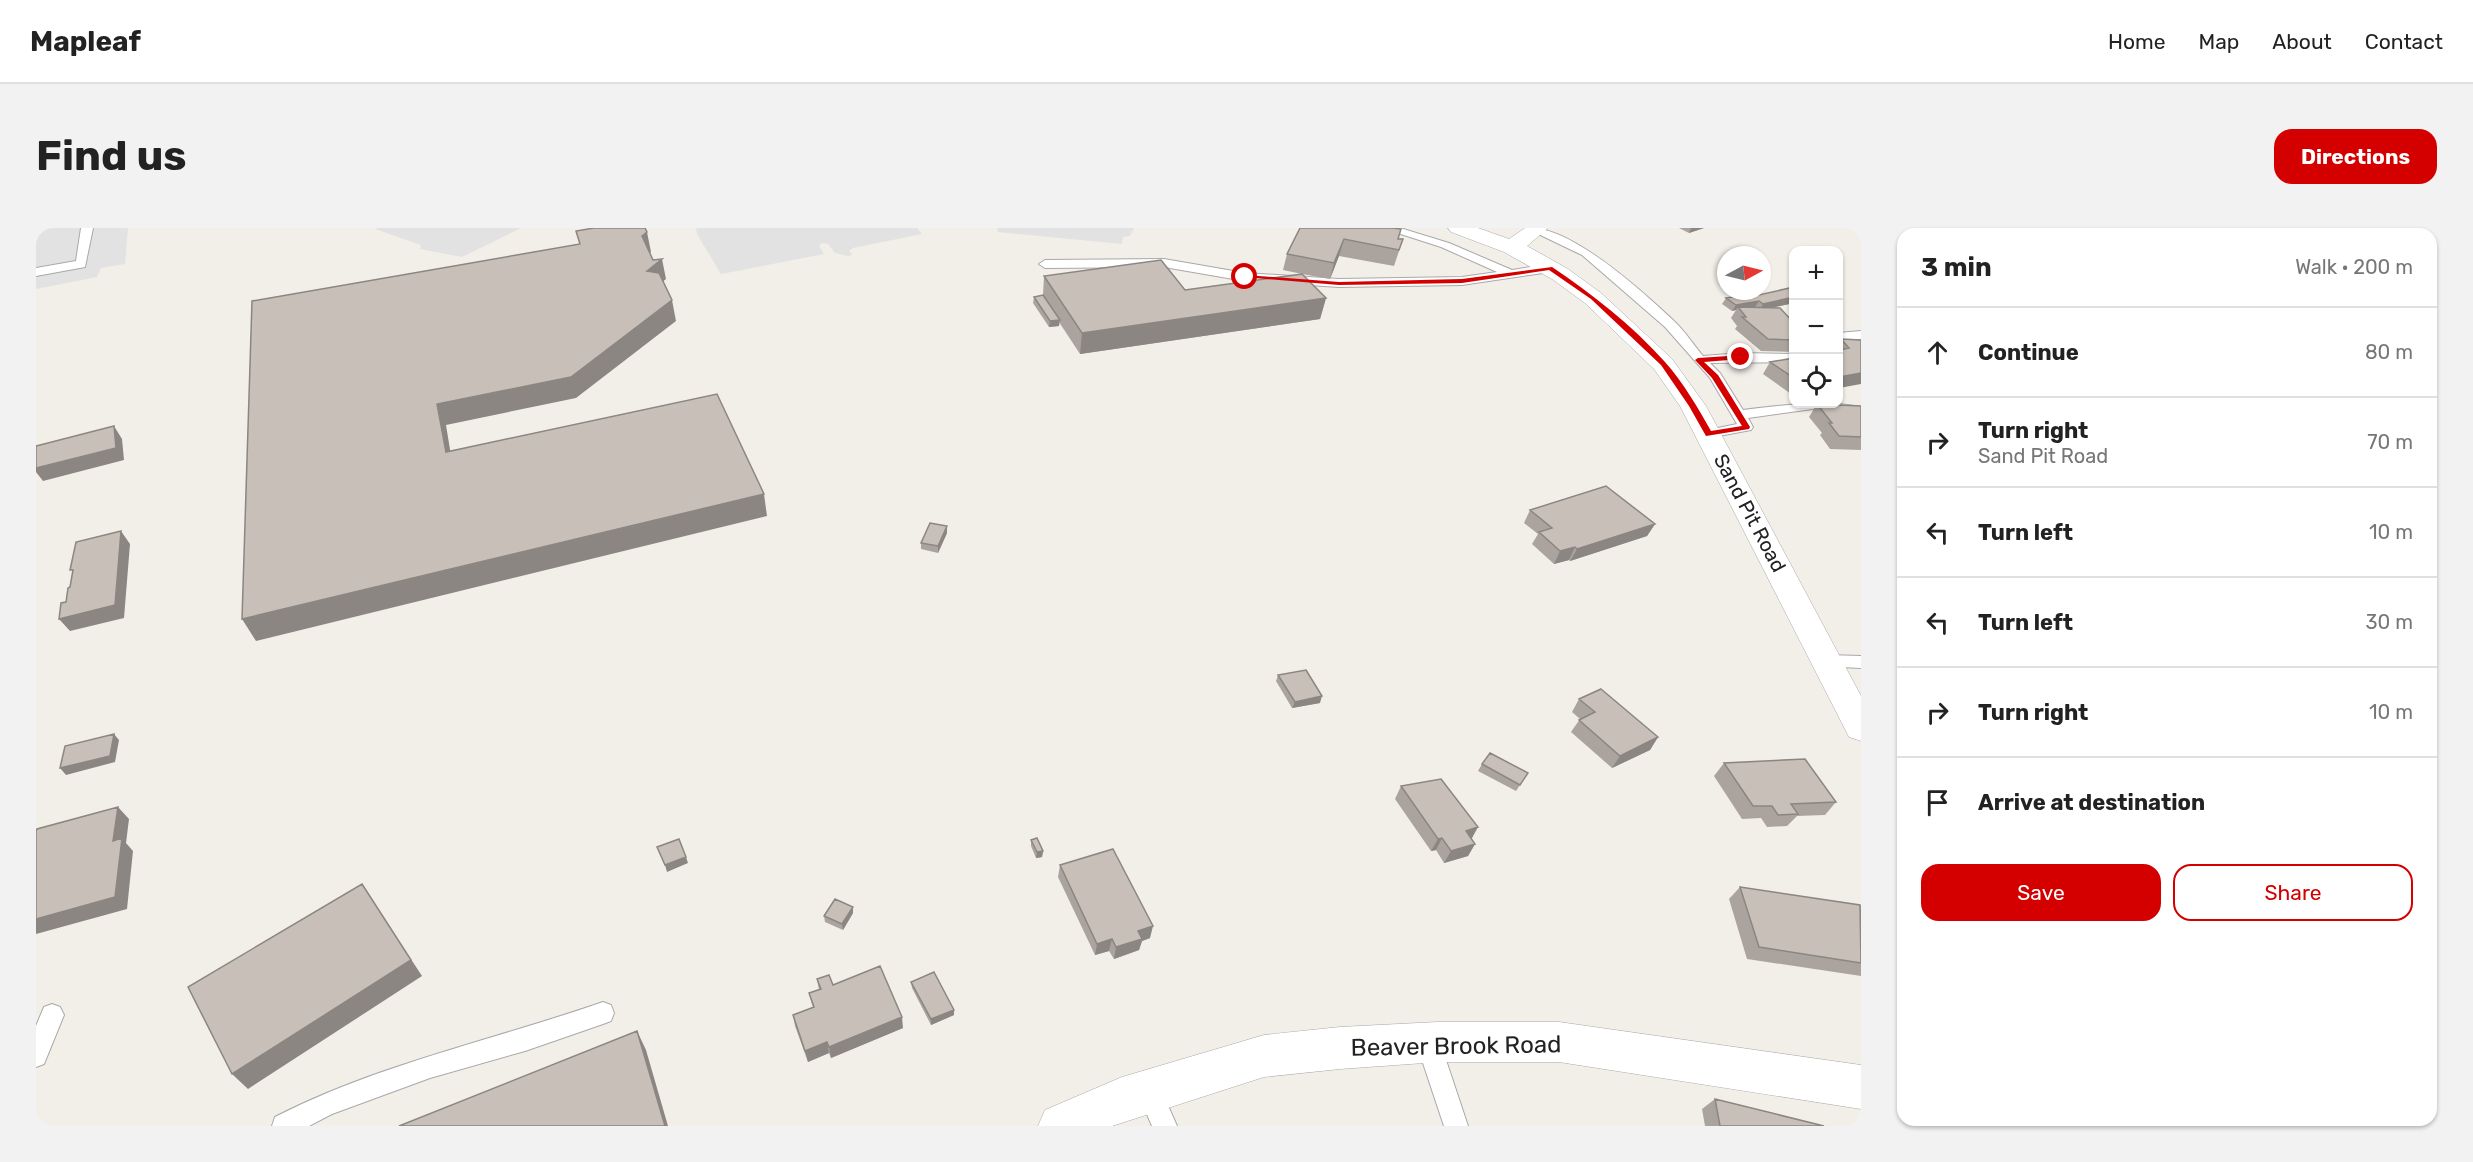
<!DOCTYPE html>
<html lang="en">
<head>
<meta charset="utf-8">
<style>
  body { margin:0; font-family:Rubik,sans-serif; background:#f2f2f2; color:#222 }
  .controls { position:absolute; right:18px; top:18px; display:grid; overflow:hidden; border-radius:12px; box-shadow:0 2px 4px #0004 }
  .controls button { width:54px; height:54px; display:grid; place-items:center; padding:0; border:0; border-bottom:2px solid #e0e0e0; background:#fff; color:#222; font:30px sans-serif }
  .compass { position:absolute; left:1681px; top:18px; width:54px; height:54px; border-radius:50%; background:#fff; box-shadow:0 2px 4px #0004; rotate:83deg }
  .stop { position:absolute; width:18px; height:18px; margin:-14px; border:4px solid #d40000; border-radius:50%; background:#fff }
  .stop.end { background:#d40000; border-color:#fff; box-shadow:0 2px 6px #0008 }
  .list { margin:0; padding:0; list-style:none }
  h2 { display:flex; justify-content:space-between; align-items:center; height:78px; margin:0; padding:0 24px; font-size:26px }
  h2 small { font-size:20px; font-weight:400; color:#767676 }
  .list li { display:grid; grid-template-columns:39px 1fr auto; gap:18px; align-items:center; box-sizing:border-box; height:90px; padding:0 24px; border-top:2px solid #e0e0e0 }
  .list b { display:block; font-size:22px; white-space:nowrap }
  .list p { margin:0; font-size:20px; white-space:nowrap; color:#767676 }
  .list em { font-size:20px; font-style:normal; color:#767676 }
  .actions { display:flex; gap:12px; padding:18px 24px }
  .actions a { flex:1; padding:14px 0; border:2px solid #d40000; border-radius:18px; text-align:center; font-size:21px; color:#d40000 }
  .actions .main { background:#d40000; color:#fff }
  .icon { flex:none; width:33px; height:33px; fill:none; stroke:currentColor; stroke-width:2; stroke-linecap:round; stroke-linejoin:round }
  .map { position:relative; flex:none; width:1825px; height:898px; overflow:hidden; border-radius:18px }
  header { display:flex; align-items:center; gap:36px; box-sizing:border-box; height:84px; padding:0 30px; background:#fff; border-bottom:2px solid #e0e0e0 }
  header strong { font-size:28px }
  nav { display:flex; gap:33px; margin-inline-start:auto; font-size:21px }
  .intro { display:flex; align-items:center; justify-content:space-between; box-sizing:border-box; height:144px; padding:0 36px }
  h1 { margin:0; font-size:42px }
  .button { padding:15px 27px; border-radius:18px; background:#d40000; color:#fff; font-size:21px; font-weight:700 }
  main { display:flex; gap:36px; padding:0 36px }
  aside { flex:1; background:#fff; border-radius:18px; box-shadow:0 2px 4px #0004 }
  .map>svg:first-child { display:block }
  .parking { fill:#e2e2e2 }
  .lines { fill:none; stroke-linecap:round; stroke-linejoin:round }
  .lane-casing { stroke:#a9a9a9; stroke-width:2 }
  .street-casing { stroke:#a9a9a9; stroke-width:1 }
  .lane { fill:#fff; fill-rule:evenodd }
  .street { fill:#fff; fill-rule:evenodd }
  .wall { fill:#aba49e }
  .shaded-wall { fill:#8b8681 }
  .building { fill:#c7bfb8; stroke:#8b8681; stroke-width:1.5 }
  .route { fill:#d40000 }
  .labels { text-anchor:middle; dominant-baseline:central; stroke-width:4.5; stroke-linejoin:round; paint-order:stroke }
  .street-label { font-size:20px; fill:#222; stroke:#fff }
  .near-street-label { font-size:24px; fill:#222; stroke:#fff }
</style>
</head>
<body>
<header>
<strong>Mapleaf</strong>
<nav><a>Home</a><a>Map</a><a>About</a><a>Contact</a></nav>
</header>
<div class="intro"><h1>Find us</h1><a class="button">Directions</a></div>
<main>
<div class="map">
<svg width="1825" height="898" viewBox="0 0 1825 898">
  <rect width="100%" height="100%" fill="#f2efe9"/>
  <path class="parking" d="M0,0H92L89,36L65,40L61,49L0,61Z
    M341,0H485L426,29L384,21L385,17L339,1Z
    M660,0H881L886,6L817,20L813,23L817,27L812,28L799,25L792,16L786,15L783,18L788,26L685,46L661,6Z
    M961,0H1098L1094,8L1087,9L1086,16L962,4Z"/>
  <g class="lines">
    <defs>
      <path id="lane" d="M45,0H57L49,39L0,48V40L40,33Z
        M1346,0H1364L1413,15L1476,42L1514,36L1520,40L1514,44L1426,57L1303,59L1209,53L1128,39L1009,40L1003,36L1009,32L1128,31L1209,45L1303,51L1426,49L1461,44L1405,19Z
        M1495,0C1537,0 1606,63 1637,92C1648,102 1657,116 1667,128L1705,125L1758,126V134L1674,135L1684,145L1707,182C1747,177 1786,172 1825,179V187L1784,180L1712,190L1717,199L1715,202L1672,210L1667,209L1665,206L1667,203L1701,196L1674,150L1629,99L1546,27L1496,3Z
        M1825,103V111L1802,113V105Z
        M1790,427L1825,428V440L1784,438L1781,433L1784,428Z
        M567,774L575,777L578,785L575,793L567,796L489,823L394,850L296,886L273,898H236L239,889C342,836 458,812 567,774Z
        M16,776L24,779L28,787L8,836L0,839V798L8,779Z
        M1392,803L1400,806L1404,814L1432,898H1408L1380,814L1384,806Z
        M1113,851L1122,855L1141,898H1116L1101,863L1104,855Z"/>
      <path id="street" d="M1412,0H1442L1473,11L1489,0H1512L1491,18L1532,41L1565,65L1636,131L1670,178L1825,468V513L1813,509L1644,178L1618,141L1549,75L1516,51L1468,24L1415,4Z
        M1402,794H1523L1825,837V881L1523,834H1402L1304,841L1228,849L1076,898H1002L1009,882L1086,849L1228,807L1304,799Z"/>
    </defs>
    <use href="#lane" class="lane-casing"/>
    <use href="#street" class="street-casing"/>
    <use href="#lane" class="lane"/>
    <use href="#street" class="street"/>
  </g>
  <path class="wall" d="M1264,0L1367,11L1358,38L1303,28L1294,51L1266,46L1290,70L1284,91L1044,126L1023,94V98L1013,99L997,75L998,69L1007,67L1008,48L1149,62L1266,46L1247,42L1251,26Z
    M1643,0H1668L1653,5Z
    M1758,59V75L1735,80L1758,95V124L1725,123L1699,101L1701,98L1695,90L1700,82L1696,83L1686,76L1690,70L1714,69Z
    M1805,111L1825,112L1803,160V115Z
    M1758,130V168L1727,146L1734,134Z
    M1781,176L1825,178V222L1794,221L1784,207L1786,205L1773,189Z
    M1494,282L1619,296L1611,308L1534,333L1533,332L1518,336L1496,316L1502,306L1488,295Z
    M911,305L902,325L885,321V315Z
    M1242,447L1284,475L1256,480L1240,453Z
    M1543,471L1622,509L1614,522L1576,540L1535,504L1544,491L1536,484Z
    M1688,535L1800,574L1789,587L1761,588L1751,598L1731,599L1725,590L1706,591L1678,548Z
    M1446,536L1492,545L1480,563L1442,543Z
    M1365,558L1435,611L1439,616L1432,628L1408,635L1400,622L1395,623L1359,571Z
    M995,612L1007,623L1006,629L1000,630L995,618Z
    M1024,637L1114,710L1106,713L1103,722L1078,731L1073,723L1059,727L1022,649Z
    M1704,659L1825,678V748L1711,731L1693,671Z
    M817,685L807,702L789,694L788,688Z
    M781,751L797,757L867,800L795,830L793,825L772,834L759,798L757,787L777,780L773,765L783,762Z
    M875,754L918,782V787L895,797L876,760Z
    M1679,871L1788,898H1669L1666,881Z"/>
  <path class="shaded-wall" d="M1655,0H1668L1653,5Z
    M611,4L615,24L610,28L606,8Z
    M1308,11L1303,28L1294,51L1298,35Z
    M626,31L630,51L615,63L611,43Z
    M1758,69V75L1724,82L1727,76Z
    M1290,70L1284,91L1044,126L1046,105Z
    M636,72L640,93L540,170L410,197L418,246L410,224L401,176Z
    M1723,73L1719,79H1702L1700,82L1696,83L1700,77Z
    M1024,92L1023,98L1013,99L1014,93Z
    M1825,142V156L1803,160V149Z
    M78,198L86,211L88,232L7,253L0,244V240Z
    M728,266L731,288L220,413L206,391Z
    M1619,296L1611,308L1534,333L1541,321Z
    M911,298V305L902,325V318Z
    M85,303L94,316L88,390L34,403L23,391Z
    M1539,319L1533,332L1518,336L1524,323Z
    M1286,468L1284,475L1256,480L1259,474Z
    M78,506L83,512L79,534L30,547L24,540Z
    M1622,509L1614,522L1576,540L1584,528Z
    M82,579L93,591L90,615L97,623L91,681L0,706V691L77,613Z
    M1442,599L1435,612L1430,603Z
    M1406,610L1400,622L1395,623L1402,611Z
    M1439,616L1432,628L1408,635L1415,623Z
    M1007,623L1006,629L1000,630L1001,624Z
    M650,629L652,635L631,644L629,637Z
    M326,656L386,748L212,861L196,846Z
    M817,679V685L807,702L806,696Z
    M1117,698L1114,710L1106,713L1103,722L1078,731L1080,719L1102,703Z
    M1076,711L1073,723L1059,727L1061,716Z
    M918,782V787L895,797V791Z
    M866,789L867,800L795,830L793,819Z
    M601,803L610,822L632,898H629Z
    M791,814L793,825L772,834L769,823Z"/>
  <path class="building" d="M558,0H609L611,4L606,8L617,32L626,31L611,43L623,45L636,72L535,149L401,176L410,224L681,166L728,266L206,391L216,73L544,16L540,3Z
    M1264,0H1357L1365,1L1362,11H1367L1363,22L1308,11L1298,35L1251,26Z
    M1125,32L1149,62L1266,46L1290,70L1046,105L1008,48Z
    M1758,59V69L1727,76L1723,73L1700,77L1690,70L1711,67L1714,69Z
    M1007,67L1024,92L1014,93L998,69Z
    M1702,79L1744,80L1758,95V112L1732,111L1706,89H1710Z
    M1805,111L1825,112V145L1803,149V122L1813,120Z
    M1758,130V150L1734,134Z
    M1781,176L1825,178V209L1803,208L1793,195H1796Z
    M78,198L80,220L0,240V218Z
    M1570,258L1619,296L1541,321L1539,319L1524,323L1503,304L1516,300L1494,282Z
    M894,295L911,298L902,318L885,315Z
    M85,303L79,377L23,391L25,375L30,374L32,360L34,359L37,342H34L40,314Z
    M1270,442L1286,468L1259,474L1242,447Z
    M1565,461L1622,509L1584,528L1543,492L1559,484L1543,471Z
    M78,506L74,528L24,540L29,518Z
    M1454,525L1492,545L1484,557L1446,536Z
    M1769,531L1800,574L1755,576L1762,586L1742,587L1736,578H1717L1688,535Z
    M1405,551L1442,599L1430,603L1439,616L1415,623L1406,610L1402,611L1365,558Z
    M82,579L77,613L86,610L79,669L0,691V603L1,601Z
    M1001,610L1007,623L1001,624L995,612Z
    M643,611L650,629L629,637L621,619Z
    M1077,621L1117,698L1102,703L1106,711L1080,719L1076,711L1061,716L1024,637Z
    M326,656L375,732L196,846L152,759Z
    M1704,659L1824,677L1825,735L1723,719Z
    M799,671L817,679L806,696L788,688Z
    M844,738L866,789L793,819L791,814L769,823L757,787L778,779L773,765L785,761L781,751L793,747L797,757Z
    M898,744L918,782L895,791L875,754Z
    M601,803L629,898H363Z
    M1679,871L1788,898H1684Z"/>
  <path class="route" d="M1516,39C1556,66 1596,97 1629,134C1647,154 1662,180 1675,203L1706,198L1676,150L1659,132L1662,130L1707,127L1705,131L1668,134L1682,147L1714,199L1713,201L1670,208L1653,178L1625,137L1555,71L1513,42L1426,55L1303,57L1206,49L1209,47L1303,54L1426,51Z"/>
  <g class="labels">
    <g class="street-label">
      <text transform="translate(1714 285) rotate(62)">Sand Pit Road</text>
    </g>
    <g class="near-street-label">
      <text transform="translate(1420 818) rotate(-1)">Beaver Brook Road</text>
    </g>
  </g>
</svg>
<div class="controls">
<button>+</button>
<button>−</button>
<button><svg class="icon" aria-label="locate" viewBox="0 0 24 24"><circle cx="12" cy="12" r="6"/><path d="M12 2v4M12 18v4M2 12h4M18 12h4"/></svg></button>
</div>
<svg class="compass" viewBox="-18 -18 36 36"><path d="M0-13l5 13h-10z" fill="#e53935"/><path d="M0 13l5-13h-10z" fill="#767676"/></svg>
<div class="stop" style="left:1209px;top:49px"></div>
<div class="stop end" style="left:1705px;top:129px"></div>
</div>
<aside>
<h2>3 min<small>Walk · 200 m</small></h2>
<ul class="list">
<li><svg class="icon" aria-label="ahead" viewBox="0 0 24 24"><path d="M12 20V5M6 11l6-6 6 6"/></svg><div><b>Continue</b></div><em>80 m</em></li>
<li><svg class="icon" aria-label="right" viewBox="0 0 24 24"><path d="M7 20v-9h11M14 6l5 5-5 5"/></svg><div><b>Turn right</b><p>Sand Pit Road</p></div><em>70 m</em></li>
<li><svg class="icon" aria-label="left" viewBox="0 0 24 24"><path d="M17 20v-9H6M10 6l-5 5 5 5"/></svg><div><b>Turn left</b></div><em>10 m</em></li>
<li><svg class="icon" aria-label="left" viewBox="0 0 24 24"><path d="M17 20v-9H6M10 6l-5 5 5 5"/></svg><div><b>Turn left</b></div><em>30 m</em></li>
<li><svg class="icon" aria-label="right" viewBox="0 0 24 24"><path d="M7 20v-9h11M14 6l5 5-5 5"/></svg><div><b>Turn right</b></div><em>10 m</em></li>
<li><svg class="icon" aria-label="arrive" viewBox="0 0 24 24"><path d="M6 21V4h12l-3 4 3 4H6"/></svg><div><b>Arrive at destination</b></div></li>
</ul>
<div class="actions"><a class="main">Save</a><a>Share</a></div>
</aside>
</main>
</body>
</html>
